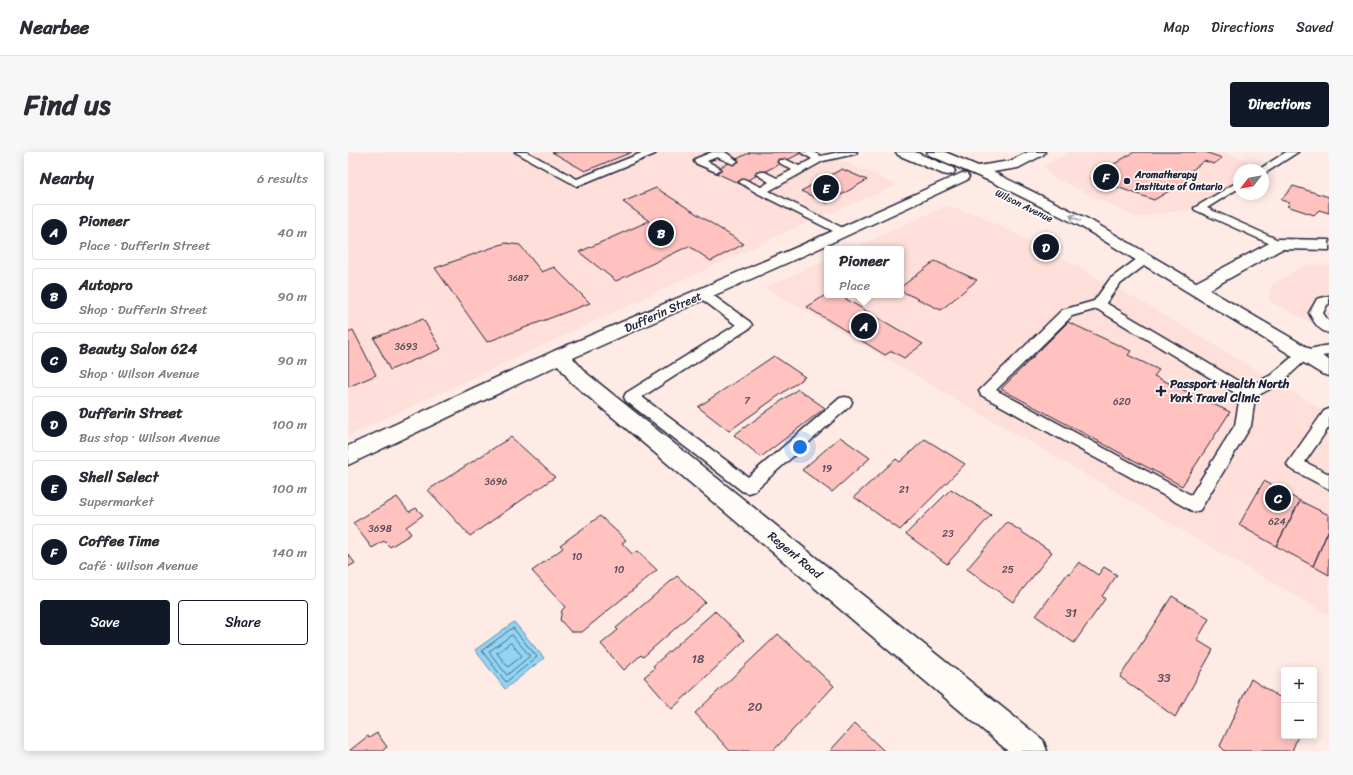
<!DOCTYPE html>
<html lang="en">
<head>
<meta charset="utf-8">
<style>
  body { margin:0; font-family:Sriracha,sans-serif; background:#f7f7f7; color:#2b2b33 }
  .controls { position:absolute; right:12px; bottom:12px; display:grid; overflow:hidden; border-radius:4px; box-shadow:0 2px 10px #0003 }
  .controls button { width:36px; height:36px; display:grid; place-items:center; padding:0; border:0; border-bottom:1px solid #e1e1e2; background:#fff; color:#2b2b33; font:20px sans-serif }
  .compass { position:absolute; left:885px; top:12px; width:36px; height:36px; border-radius:50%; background:#fff; box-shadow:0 2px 10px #0003; rotate:239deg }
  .you { position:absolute; left:452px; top:295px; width:14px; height:14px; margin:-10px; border:3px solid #fff; border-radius:50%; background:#1a73e8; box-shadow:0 0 0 6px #1a73e833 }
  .badge { display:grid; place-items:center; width:26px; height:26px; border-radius:50%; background:#111827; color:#fff; font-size:13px; font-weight:700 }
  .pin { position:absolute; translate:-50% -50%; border:2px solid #fff; box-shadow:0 1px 4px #0006 }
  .popup { position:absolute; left:476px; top:94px; width:80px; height:52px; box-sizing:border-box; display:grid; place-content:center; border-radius:4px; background:#fff; filter:drop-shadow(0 1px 3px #0005); font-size:13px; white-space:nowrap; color:#7c7c81 }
  .popup b { font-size:15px; color:#2b2b33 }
  .popup::after { content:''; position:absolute; left:50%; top:100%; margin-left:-8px; border:8px solid transparent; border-top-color:#fff }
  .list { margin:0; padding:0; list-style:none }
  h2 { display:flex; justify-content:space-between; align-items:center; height:52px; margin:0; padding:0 16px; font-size:17px }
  h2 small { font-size:13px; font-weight:400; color:#7c7c81 }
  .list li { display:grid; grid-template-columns:26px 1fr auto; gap:12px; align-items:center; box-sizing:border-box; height:56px; margin:0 8px 8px; padding:0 8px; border:1px solid #e1e1e2; border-radius:4px }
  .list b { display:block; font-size:15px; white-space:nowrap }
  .list p { margin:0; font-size:13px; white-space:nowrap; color:#7c7c81 }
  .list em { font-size:13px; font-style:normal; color:#7c7c81 }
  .actions { display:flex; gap:8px; padding:12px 16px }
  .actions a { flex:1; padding:9px 0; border:1px solid #111827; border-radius:4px; text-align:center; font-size:14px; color:#111827 }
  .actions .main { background:#111827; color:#fff }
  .map { position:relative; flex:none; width:981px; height:599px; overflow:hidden; border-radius:4px }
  header { display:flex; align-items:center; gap:24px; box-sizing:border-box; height:56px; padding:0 20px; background:#fff; border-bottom:1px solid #e1e1e2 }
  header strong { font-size:19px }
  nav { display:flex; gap:22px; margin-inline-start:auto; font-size:14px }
  .intro { display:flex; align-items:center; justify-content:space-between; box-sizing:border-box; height:96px; padding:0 24px }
  h1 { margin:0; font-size:28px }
  .button { padding:10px 18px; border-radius:4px; background:#111827; color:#fff; font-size:14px; font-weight:700 }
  main { display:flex; gap:24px; padding:0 24px }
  aside { flex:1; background:#fff; border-radius:4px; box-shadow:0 2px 10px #0003 }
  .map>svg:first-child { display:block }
  .built { fill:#fedfda }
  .water { fill:#92d4f3; stroke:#658da9 }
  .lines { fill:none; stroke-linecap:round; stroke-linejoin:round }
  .shore { stroke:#4f6985; stroke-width:1 }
  .building { fill:#ffc2bf; stroke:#22223b }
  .service-casing { stroke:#22223b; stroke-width:3 }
  .minor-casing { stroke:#22223b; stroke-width:3 }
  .secondary-casing { stroke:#22223b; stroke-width:3 }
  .service { fill:#fdfcf7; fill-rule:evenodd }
  .minor { fill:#fdfcf7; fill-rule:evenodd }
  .secondary { fill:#fdfcf7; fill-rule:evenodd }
  .oneway { stroke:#9a9aa2 }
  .poi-dot { fill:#22223b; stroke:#fdfcf7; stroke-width:1.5 }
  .labels { text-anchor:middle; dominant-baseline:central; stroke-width:3.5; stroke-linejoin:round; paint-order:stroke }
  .far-number-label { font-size:9px; fill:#594a5c }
  .far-poi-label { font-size:10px; font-weight:bold; fill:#22223b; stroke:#fdfcf7; text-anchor:start }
  .far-street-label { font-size:10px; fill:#22223b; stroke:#fdfcf7 }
  .number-label { font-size:10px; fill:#594a5c }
  .street-label { font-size:12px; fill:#22223b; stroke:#fdfcf7 }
  .poi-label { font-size:12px; font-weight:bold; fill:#22223b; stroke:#fdfcf7; text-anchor:start }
  .near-number-label { font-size:12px; fill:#594a5c }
</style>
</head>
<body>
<header>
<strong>Nearbee</strong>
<nav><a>Map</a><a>Directions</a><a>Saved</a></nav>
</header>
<div class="intro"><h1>Find us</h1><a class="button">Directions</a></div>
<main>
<aside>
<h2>Nearby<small>6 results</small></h2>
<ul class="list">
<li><span class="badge">A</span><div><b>Pioneer</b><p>Place · Dufferin Street</p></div><em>40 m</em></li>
<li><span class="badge">B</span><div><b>Autopro</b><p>Shop · Dufferin Street</p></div><em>90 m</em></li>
<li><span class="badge">C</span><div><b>Beauty Salon 624</b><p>Shop · Wilson Avenue</p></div><em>90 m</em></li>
<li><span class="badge">D</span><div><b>Dufferin Street</b><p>Bus stop · Wilson Avenue</p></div><em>100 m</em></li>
<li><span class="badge">E</span><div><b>Shell Select</b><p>Supermarket</p></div><em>100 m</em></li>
<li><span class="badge">F</span><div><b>Coffee Time</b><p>Café · Wilson Avenue</p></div><em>140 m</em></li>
</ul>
<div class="actions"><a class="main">Save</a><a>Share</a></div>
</aside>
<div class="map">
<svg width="981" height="599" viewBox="0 0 981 599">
  <rect width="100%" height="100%" fill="#feebe6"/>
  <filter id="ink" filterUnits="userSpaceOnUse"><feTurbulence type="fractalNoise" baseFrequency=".025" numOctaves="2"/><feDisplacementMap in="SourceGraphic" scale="8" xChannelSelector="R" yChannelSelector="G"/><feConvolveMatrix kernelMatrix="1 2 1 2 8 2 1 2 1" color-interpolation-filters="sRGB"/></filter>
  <g filter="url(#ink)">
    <path class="built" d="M0,0H474L550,33L453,73L0,284Z
      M722,0H873L921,16L915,18H891V37L865,56L822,60L788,65L703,24L696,14Z
      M598,54L633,64L736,118L806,157L981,262V463L595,240L462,161L417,136L479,108V143H553V97H503Z
      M962,112L981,114V180L921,149L923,134L946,119Z"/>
    <path class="water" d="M166,470L196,506L157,537L127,498Z"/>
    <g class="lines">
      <path class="shore" d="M165,476L189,505L158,530L134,499Z
        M164,483L182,504L159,523L141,500Z
        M163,491L174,504L160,515L149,501Z"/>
    </g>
    <path class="building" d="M204,0H284L237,19Z
      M403,0H450L453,1L392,32L364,19Z
      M786,0H857L874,6L866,12L856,9L836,24L843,26L806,48L743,26Z
      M494,17L519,28L479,51L453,39Z
      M945,34L981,45V61L971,58L966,63L939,54L942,51L933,48Z
      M308,36L396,92L363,109L341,94L268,129L231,100L301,69L275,50Z
      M157,91L172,93L194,120L206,115L242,151L139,190L87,116Z
      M587,109L629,128L593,158L553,139V135Z
      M479,142L491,143L575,192L556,206L544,199L537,203L459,155Z
      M75,167L93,197L42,218L26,186Z
      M720,170L783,199L780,203L811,218L806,224L882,260L834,334L653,237Z
      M5,178L28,223L0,235V180Z
      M426,204L457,225L381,279L350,255Z
      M450,237L477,256L413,305L386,283Z
      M163,285L207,325L122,384L80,338Z
      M492,285L522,306L484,340L454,318Z
      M577,287L617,312L552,378L506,345L548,307L552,310Z
      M916,329L952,349L928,394L891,373Z
      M603,337L643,363L599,412L558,382Z
      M49,345L61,360L68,356L75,363L58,375L63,382L42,395L36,389L24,396L5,371Z
      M952,349L981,363V377L965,414L928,394Z
      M252,364L278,388L274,391L284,402L289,399L309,418L234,480H223L212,468L214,458L217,455L184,419L215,396L212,393Z
      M659,370L704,400L665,450L619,417Z
      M981,377V423L965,414Z
      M0,402L7,411L0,415Z
      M731,410L750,423L756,415L769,423L754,444L757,447L726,491L688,464L720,421L722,422Z
      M329,424L357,450L295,505L293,503L276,518L253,492L270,478L268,476Z
      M824,444L861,467L849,488L865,498L827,565L772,525Z
      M367,459L397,488L324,557L296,525L307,516L305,514Z
      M430,482L486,534L425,599H382L347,561Z
      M903,527L936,548V584H950L944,599H877L872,594Z
      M507,571L536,599H482Z
      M29,581L39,595L34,599H1L20,584L21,586Z"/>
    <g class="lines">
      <defs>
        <path id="service" d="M167,0H179L229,27L296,0H309L307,2L229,34Z
          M364,0H377L390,9L385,12L369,5L359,9L373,17L368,20L347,11L346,9L347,7Z
          M452,0H465L473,4L491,0H509L507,2L475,9L421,39L499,78L501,80L499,82H491L409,41L391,30L396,27L413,35L421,30L408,22L409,20H417L429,26L444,18L430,10L431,8H439L451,14L464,7Z
          M938,0H950L919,20L915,21V18H910Z
          M891,29V36L859,56L935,90L937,92L935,94H927L847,58L846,56Z
          M797,103L801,104L803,107L801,110L771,133L758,151L900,235L923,223L951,199L981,193V203L960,206L933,231L907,245L903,274L852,358L846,360L633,243L631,239L714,158L746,149L762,127L793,104ZM749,157L892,244L887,273L843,343L648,238L724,164Z
          M355,138L359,139L402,170L404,173L402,176L294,245L400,325L492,246L497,245L502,246L504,250L502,254L406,339L400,341L394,339L278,249L276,245L278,241L388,173L351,145L349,142L351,139Z
          M981,144V152L979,153L975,161L981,170V181C971,179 966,170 961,161L969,147Z
          M981,257V275L957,310L981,322V337L941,316L939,312L976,259Z"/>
        <path id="minor" d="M614,21L619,22L621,25L619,28L459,102L225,206L237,220L695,588L699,599H660L223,230L210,213L0,313V294L206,199L447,96Z
          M931,87L981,88V98L934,97L855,141L849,142L843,141L840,137L843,133L925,89Z"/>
        <path id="secondary" d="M548,0H567L605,16L607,19L605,22L600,23L595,22L550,3Z
          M579,0H597L630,14L662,9L680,0H697L695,3L670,16L645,20L742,68L981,208V224L974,222L732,74L644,30L581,3Z"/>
      </defs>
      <use href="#service" class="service-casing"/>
      <use href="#minor" class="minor-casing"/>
      <use href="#secondary" class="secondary-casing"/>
      <use href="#service" class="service"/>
      <use href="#minor" class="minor"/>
      <use href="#secondary" class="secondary"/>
    </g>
    <defs><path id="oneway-shaft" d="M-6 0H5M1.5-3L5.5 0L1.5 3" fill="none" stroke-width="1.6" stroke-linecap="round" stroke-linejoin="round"/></defs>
    <use class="oneway" href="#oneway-shaft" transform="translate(727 66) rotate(-153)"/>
  </g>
  <g class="poi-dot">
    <circle cx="779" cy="29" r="4"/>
    <path d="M811 233h4v4h4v4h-4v4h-4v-4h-4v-4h4z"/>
  </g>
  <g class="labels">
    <g class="far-number-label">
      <text x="170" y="126">3687</text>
    </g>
    <g class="far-poi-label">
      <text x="787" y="23">Aromatherapy<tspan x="787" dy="12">Institute of Ontario</tspan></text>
    </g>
    <g class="far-street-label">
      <text transform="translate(676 54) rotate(26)">Wilson Avenue</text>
    </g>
    <g class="number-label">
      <text x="58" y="195">3693</text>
      <text x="399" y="249">7</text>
      <text x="774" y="250">620</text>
      <text x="479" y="317">19</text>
      <text x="148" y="330">3696</text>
      <text x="556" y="338">21</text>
      <text x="929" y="370">624</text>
      <text x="32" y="377">3698</text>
      <text x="600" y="382">23</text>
      <text x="229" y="405">10</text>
      <text x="271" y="418">10</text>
      <text x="660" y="418">25</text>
    </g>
    <g class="street-label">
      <text transform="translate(315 160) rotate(-24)">Dufferin Street</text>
      <text transform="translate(447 403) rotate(40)">Regent Road</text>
    </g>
    <g class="poi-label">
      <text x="822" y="232">Passport Health North<tspan x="822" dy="14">York Travel Clinic</tspan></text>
    </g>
    <g class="near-number-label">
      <text x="723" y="461">31</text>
      <text x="350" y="507">18</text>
      <text x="816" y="526">33</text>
      <text x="407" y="555">20</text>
    </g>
  </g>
</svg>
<div class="controls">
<button>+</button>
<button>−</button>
</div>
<svg class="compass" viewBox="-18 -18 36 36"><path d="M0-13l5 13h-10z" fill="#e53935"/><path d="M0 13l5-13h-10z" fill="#7c7c81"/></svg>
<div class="you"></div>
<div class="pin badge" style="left:516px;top:174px">A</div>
<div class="popup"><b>Pioneer</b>Place</div>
<div class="pin badge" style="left:313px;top:81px">B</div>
<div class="pin badge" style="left:930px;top:346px">C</div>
<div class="pin badge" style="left:698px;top:95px">D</div>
<div class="pin badge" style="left:478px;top:36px">E</div>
<div class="pin badge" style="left:758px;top:25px">F</div>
</div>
</main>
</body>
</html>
